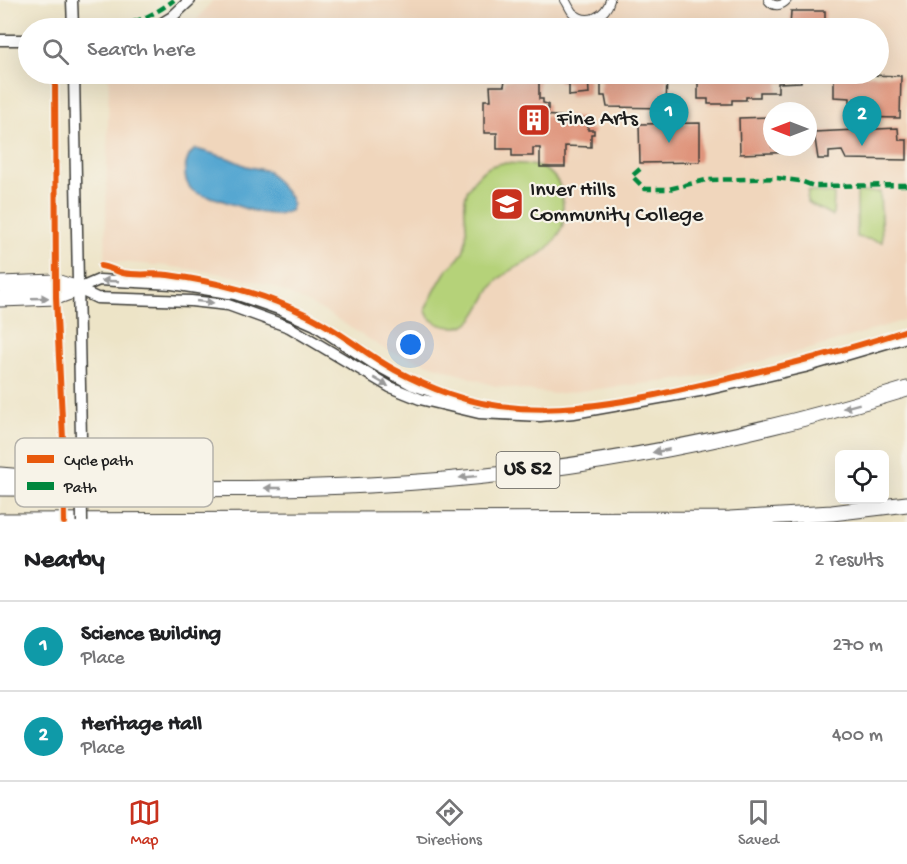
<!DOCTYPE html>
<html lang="en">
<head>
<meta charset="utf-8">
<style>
  body { margin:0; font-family:"Gochi Hand",sans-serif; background:#f2f2f2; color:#202124 }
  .controls { position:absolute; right:18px; bottom:18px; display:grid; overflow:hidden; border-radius:9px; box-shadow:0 6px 24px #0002 }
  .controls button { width:54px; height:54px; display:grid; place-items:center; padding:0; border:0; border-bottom:2px solid #e0e0e0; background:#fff; color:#202124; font:30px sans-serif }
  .compass { position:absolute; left:763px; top:102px; width:54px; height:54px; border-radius:50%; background:#fff; box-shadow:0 6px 24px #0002; rotate:270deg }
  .you { position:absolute; left:411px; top:345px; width:21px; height:21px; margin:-15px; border:4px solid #fff; border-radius:50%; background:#1a73e8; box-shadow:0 0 0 9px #1a73e833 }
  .badge { display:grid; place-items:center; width:39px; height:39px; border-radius:50%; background:#c8321e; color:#fff; font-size:20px; font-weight:700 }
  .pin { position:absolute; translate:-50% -50px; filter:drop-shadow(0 2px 3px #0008) }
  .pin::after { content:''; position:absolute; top:32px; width:21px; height:18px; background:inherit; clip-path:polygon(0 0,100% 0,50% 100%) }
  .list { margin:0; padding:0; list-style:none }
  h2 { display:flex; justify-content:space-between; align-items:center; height:78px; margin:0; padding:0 24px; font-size:26px }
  h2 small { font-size:20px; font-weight:400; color:#757577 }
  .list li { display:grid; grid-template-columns:39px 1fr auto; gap:18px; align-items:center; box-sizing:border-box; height:90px; padding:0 24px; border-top:2px solid #e0e0e0 }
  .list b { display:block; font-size:22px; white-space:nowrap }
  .list p { margin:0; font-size:20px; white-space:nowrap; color:#757577 }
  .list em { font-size:20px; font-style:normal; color:#757577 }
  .icon { flex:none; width:33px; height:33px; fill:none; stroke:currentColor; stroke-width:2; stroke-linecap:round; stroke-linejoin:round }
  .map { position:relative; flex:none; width:907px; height:522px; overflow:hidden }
  .search { position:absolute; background:#fff; box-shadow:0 6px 24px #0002; left:18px; right:18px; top:18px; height:66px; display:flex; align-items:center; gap:15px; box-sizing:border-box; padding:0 21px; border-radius:33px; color:#757577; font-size:22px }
  .sheet { height:258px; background:#fff }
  nav { display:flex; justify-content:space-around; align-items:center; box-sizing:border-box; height:84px; border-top:2px solid #e0e0e0; background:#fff; font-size:16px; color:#757577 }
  nav a { display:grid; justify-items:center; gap:3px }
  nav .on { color:#c8321e }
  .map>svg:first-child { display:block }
  .built { fill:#f0d6bc; fill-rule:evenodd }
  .green { fill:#b5d279; stroke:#68774a; stroke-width:1.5 }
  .water { fill:#57a7d1; stroke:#3a6276; stroke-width:1.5 }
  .building { fill:#df947c }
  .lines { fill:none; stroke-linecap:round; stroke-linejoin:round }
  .minor-casing { stroke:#3b3a36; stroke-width:10 }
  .tertiary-casing { stroke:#3b3a36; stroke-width:13 }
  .motorway-casing { stroke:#3b3a36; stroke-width:17 }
  .minor { stroke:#fff; stroke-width:8 }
  .tertiary { stroke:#fff; stroke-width:10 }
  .motorway { stroke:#fff; stroke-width:15 }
  .tertiary-bridge-casing { stroke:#3b3a36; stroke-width:13; stroke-linecap:butt }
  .tertiary-bridge { stroke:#fff; stroke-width:10 }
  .quiet { stroke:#00873e; stroke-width:4.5; stroke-dasharray:9 4.5; stroke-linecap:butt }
  .cycleway-casing { stroke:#f7f3e8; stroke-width:10 }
  .cycleway { stroke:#e8590c; stroke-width:6 }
  .oneway { fill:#999 }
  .labels { text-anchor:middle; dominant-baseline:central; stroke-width:4.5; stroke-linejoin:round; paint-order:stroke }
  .shield { fill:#f7f3e8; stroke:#5e5c59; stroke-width:1.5 }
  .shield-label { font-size:21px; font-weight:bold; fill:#1c1c1c }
  .poi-label { font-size:22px; fill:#1c1c1c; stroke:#f7f3e8; text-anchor:start }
  .key { fill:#f7f3e8; stroke:#b5b2ab; stroke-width:1.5 }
  .key-label { font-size:16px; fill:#1c1c1c }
</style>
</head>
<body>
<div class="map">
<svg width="907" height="522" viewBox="0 0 907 522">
  <rect width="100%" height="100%" fill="#f7f3e8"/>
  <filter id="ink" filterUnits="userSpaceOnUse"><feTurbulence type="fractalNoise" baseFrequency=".0167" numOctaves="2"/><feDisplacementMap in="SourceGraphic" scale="12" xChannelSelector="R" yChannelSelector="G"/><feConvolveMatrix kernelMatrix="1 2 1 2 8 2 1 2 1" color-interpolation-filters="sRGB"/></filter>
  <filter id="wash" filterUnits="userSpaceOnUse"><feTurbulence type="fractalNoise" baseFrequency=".008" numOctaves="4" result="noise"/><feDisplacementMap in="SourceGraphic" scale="24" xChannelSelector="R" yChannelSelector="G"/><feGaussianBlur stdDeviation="1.35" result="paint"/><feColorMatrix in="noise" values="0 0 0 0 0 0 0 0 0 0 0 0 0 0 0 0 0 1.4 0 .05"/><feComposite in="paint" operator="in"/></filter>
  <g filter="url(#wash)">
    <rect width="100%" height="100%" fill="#ede4c7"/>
    <path class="built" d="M213,0H907V319L818,347L693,378L554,394L495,386L386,350L324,311L270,285L223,274L167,266L105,261L109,74H878V28H190ZM772,111H808V147H772Z"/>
    <path class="green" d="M503,163C517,164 532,163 544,169C562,178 563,195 563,212C563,218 564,225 561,230C558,237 552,244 547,249C533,262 510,267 497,281C486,292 478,320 465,325C452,331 425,324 426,307C433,295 439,281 447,270C453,263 461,259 464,249C473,220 452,200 479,175C486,167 493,165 503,163Z
      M808,191L834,194L833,216L807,202Z
      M857,192H880L882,242L857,237Z"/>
    <path class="water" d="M196,149L228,158L246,166L268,171L290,197L292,205L290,211C268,220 239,206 218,199C209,196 199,196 192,190C185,183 184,173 186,164C188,157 190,152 196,149Z"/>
    <g id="blocks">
      <path class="building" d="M791,11H825V28H790Z
        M555,74H588L589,94L569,96V84L559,82Z
        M601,74H667L666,108L607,107L605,96H601Z
        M698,74H801V82L778,83V92H760V97H746V100H732V104H708V99H698Z
        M834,74L901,76L900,118L850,117V98L834,97Z
        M539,79V99H543V103L548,104V112H543V115L583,118V123H588V130H594V134H591V147L565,146V167H540V148H533V156H512V149H497V133H484V100H491L490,86H504L505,80Z
        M772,117V147H801V152L740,154L739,118Z
        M700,123V162L640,163L639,124Z
        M898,128L899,140H907V160L846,159L842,151L829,152V159H818L814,132Z"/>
    </g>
  </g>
  <g filter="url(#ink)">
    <use href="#blocks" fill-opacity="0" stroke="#3b3a36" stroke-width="1.5"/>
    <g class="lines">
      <defs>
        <path id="minor" d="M565,0C568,4 570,10 573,13C587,26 606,16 610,0
          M768,0C773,7 781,7 787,0"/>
        <path id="tertiary" d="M72,0L73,28
          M154,28L172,17L190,0
          M0,40H28
          M74,74L81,439
          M78,289L97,298L191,301L228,305L289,327L390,387L420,399L479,413L540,416L574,413L705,390L805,367L907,337
          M78,289L99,280L172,284L235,294L279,309L315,325L373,363L413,385L469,404"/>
        <path id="motorway" d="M0,284L56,282L78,289
          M0,299L56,297L78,289
          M0,475L48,479
          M0,488C123,488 246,491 369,485C551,476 733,443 907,389
          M0,521L730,519L832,513L907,504"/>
      </defs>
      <use href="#minor" class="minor-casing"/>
      <use href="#tertiary" class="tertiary-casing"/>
      <use href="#motorway" class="motorway-casing"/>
      <use href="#minor" class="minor"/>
      <use href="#tertiary" class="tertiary"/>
      <use href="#motorway" class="motorway"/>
      <defs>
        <path id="tertiary-bridge" d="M81,439L82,522"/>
      </defs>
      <use href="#tertiary-bridge" class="tertiary-bridge-casing"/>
      <use href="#tertiary-bridge" class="tertiary-bridge"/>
      <path class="quiet" d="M93,28C125,28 149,19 174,0
        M640,169L632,176L645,189H669L706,180L749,179L777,178L800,181L814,186L907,185"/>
      <defs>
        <path id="cycleway" d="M55,74L56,297L63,439L64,522
          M101,266C109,267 115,271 123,273C137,276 153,273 168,275C218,282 261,293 307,315C339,330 365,354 395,370C412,379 432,388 449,394C539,426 638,399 727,379C787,365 848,350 907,330"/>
      </defs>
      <use href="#cycleway" class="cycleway-casing"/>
      <use href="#cycleway" class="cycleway"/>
    </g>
    <defs><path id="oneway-solid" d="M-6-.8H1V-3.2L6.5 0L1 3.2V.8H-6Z" transform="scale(1.5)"/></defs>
    <g class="oneway">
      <use href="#oneway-solid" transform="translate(110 281) rotate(-178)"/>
      <use href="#oneway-solid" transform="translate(40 298) rotate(-2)"/>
      <use href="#oneway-solid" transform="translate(205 302) rotate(6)"/>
      <use href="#oneway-solid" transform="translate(381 382) rotate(30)"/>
      <use href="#oneway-solid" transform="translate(851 406) rotate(165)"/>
      <use href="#oneway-solid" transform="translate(661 451) rotate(169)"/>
      <use href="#oneway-solid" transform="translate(468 477) rotate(174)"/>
      <use href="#oneway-solid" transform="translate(273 488) rotate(180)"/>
    </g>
  </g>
  <defs>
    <symbol id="building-square" viewBox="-11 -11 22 22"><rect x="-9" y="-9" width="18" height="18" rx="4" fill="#c8321e" stroke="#f7f3e8"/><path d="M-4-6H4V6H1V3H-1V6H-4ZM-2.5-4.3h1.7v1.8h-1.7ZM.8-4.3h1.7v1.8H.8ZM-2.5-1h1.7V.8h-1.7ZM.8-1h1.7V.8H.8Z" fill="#fff"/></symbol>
    <symbol id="university-square" viewBox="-11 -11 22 22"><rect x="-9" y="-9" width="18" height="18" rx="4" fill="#c8321e" stroke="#f7f3e8"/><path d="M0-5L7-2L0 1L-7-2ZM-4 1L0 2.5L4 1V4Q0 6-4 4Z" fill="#fff"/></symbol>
  </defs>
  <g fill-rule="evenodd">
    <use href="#building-square" x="515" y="101" width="38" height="38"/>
    <use href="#university-square" x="488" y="185" width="38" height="38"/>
  </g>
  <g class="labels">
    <rect class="shield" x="496.5" y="452" width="63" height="36" rx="4.5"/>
    <g class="shield-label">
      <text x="528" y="470">US 52</text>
    </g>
    <g class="poi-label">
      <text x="557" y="120">Fine Arts</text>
      <text x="530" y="191">Inver Hills<tspan x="530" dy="25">Community College</tspan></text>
    </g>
  </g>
  <rect x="15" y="438" width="198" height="69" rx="9" class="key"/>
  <rect x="27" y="455" width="27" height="8" fill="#e8590c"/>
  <rect x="27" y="482" width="27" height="8" fill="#00873e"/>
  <g class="key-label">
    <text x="64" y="465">Cycle path</text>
    <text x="64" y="492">Path</text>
  </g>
</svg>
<div class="controls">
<button><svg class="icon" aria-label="locate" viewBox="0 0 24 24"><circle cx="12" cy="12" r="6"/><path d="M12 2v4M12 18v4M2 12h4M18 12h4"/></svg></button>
</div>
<svg class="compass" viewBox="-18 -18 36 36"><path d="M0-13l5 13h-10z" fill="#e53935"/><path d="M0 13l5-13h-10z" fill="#757577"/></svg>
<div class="you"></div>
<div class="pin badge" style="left:669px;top:143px;background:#0f9aa8">1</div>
<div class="pin badge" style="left:862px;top:146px;background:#0f9aa8">2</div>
<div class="search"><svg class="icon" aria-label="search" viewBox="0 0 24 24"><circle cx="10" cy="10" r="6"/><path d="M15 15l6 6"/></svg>Search here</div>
</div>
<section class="sheet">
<h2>Nearby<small>2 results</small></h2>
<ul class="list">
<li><span class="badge" style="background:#0f9aa8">1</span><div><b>Science Building</b><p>Place</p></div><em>270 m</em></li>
<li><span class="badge" style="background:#0f9aa8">2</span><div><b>Heritage Hall</b><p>Place</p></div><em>400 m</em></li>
</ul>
</section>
<nav>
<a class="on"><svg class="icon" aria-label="map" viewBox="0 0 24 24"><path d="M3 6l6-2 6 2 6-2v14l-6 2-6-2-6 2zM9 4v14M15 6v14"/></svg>Map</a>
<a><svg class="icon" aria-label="directions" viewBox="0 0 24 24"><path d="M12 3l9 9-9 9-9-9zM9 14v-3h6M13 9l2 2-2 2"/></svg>Directions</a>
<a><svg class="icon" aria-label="saved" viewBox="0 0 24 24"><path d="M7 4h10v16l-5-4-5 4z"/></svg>Saved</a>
</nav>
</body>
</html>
